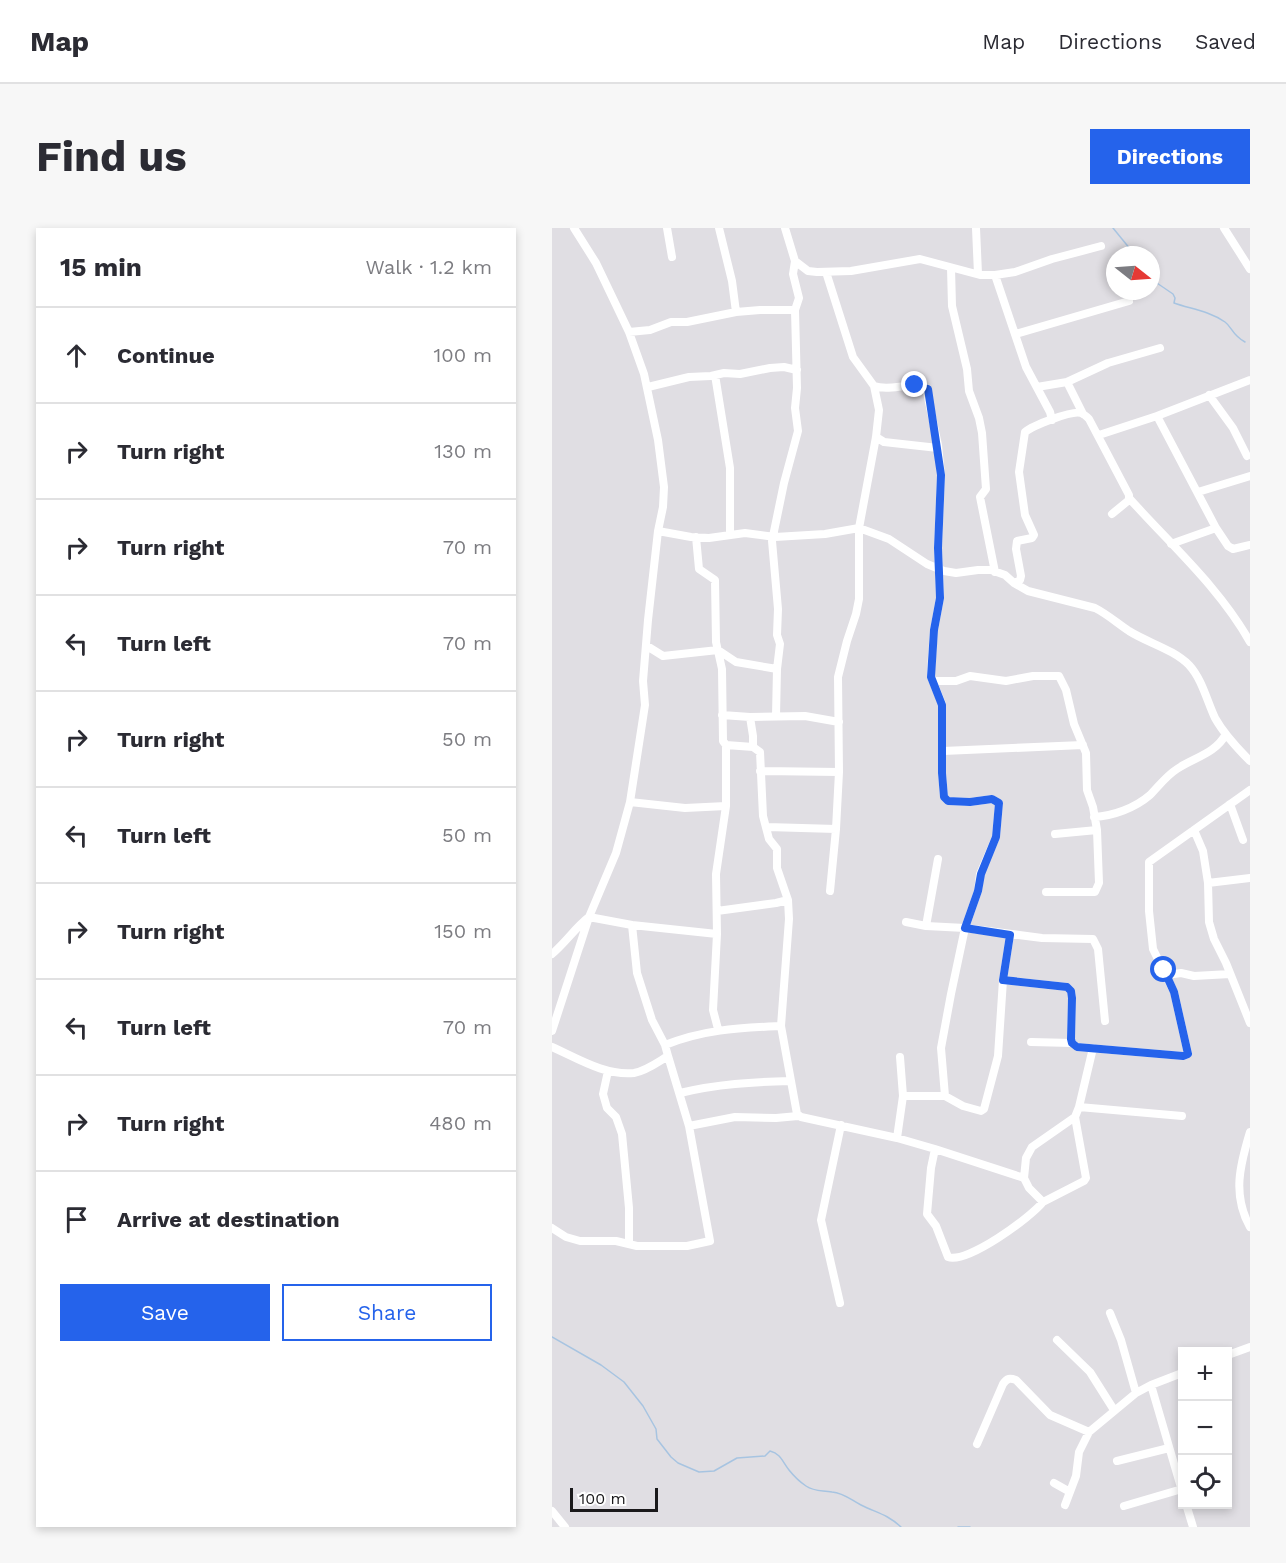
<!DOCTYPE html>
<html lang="en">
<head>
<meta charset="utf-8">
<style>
  body { margin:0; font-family:"Work Sans",sans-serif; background:#f7f7f7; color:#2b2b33 }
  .controls { position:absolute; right:18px; bottom:18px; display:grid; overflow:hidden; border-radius:0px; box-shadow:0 3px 9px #0003 }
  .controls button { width:54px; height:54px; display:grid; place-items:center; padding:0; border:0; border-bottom:2px solid #e1e1e2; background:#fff; color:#2b2b33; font:30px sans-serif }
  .compass { position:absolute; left:554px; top:18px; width:54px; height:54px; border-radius:50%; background:#fff; box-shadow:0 3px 9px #0003; rotate:107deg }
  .scale { position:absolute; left:18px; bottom:15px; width:88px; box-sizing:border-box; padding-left:6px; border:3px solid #1a191b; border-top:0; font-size:16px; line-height:21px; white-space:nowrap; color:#1a191b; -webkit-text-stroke:4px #fff; paint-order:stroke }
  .stop { position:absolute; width:18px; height:18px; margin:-14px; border:4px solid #2563eb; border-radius:50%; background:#fff }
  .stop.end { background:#2563eb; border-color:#fff; box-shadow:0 2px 6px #0008 }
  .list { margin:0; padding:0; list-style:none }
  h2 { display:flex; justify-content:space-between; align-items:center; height:78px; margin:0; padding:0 24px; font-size:26px }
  h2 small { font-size:20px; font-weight:400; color:#7c7c81 }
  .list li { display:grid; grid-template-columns:39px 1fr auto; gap:18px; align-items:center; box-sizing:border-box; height:96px; padding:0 24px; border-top:2px solid #e1e1e2 }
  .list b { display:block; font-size:22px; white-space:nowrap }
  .list em { font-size:20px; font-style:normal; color:#7c7c81 }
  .actions { display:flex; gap:12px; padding:18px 24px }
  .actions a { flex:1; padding:14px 0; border:2px solid #2563eb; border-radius:0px; text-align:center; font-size:21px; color:#2563eb }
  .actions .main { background:#2563eb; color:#fff }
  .icon { flex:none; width:33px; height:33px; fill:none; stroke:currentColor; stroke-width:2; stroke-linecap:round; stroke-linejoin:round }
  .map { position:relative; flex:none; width:698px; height:1299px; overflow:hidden; border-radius:0px }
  header { display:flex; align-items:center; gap:36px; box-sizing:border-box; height:84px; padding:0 30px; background:#fff; border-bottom:2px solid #e1e1e2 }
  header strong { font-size:28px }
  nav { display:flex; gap:33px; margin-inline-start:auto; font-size:21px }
  .intro { display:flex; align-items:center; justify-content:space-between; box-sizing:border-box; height:144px; padding:0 36px }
  h1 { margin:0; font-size:42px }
  .button { padding:15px 27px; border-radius:0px; background:#2563eb; color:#fff; font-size:21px; font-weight:700 }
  main { display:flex; gap:36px; padding:0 36px }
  aside { flex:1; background:#fff; border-radius:0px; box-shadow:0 3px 9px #0003 }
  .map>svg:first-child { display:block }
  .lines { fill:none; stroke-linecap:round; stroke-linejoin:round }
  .stream { stroke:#a7c4e1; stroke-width:1.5 }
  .minor { stroke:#fff; stroke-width:8 }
  .route { stroke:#2563eb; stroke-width:8 }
</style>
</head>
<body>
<header>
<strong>Map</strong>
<nav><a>Map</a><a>Directions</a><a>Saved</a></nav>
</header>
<div class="intro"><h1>Find us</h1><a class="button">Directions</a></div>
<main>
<aside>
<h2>15 min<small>Walk · 1.2 km</small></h2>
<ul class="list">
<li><svg class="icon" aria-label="ahead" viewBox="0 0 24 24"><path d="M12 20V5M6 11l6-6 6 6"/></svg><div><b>Continue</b></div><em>100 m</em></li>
<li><svg class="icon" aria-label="right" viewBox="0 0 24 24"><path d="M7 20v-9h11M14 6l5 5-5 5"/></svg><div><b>Turn right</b></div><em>130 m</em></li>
<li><svg class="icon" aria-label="right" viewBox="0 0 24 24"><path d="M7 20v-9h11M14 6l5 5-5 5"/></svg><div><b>Turn right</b></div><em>70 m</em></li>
<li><svg class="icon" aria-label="left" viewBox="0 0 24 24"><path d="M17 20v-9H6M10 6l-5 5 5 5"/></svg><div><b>Turn left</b></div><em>70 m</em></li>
<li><svg class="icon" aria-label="right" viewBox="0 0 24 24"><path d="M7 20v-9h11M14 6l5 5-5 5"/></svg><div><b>Turn right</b></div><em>50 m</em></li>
<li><svg class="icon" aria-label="left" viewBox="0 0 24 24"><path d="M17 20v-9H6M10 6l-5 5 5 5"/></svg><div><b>Turn left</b></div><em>50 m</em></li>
<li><svg class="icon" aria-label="right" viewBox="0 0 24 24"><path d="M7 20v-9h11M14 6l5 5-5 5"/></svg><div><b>Turn right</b></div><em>150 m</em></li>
<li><svg class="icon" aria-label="left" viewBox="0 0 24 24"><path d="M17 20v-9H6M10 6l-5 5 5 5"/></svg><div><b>Turn left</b></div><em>70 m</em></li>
<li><svg class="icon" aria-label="right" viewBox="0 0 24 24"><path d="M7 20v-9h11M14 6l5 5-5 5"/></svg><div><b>Turn right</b></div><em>480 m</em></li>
<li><svg class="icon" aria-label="arrive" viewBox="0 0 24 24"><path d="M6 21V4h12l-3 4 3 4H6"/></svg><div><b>Arrive at destination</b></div></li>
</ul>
<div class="actions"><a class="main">Save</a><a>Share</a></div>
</aside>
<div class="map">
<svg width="698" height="1299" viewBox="0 0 698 1299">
  <rect width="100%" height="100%" fill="#e0dee3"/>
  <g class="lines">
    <path class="stream" d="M561,0L583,27
      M599,51L621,66L623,70L622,75C639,81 657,83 673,94C680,99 680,107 693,114
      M0,1109L49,1137L72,1154L91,1178L104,1201L105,1211L119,1229L126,1235L147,1244L162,1243L185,1230L213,1228L218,1223C229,1226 230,1233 237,1242C241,1247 248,1254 254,1258C263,1264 270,1262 280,1264C292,1265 299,1272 309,1277C325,1285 335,1286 349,1299
      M406,1299H418"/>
    <path class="minor" d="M115,0L120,29
      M233,0L243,33L256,43L265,44L299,43L368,31L428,47H443L463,44L500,31L549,18
      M424,0L426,46
      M672,0L698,41
      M399,40L400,78L415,141L417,163L427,190L430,205L434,261L428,269L443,344
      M274,44L301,129L322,158L327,182L324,209L307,300V371L304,386L295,413L286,449L287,544L284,601L278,663
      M443,47L474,139L498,184L500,192
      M184,84L208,82H243
      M77,104L98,102L119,94H135L184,84L180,53L167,0
      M464,106L577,73
      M163,147L178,240V307
      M515,154L556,135L608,120
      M322,158C339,164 357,153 374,160L386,217L389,247L386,320L388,370L382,402L379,442V449L390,476V545L392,569L396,573L418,574L440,571L447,575L444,609L428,646L426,663L413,700L399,766L389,820L393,868
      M96,159L137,149L159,148L172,145L188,146L218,140L232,139L245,142
      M485,159L515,154L531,186
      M657,167L681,200L695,228
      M547,207L605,188
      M324,209L332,214L386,220
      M646,264L698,248
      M577,270C619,317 667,359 698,414
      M664,300L676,318L681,321L698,317
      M106,303L139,309L157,310L193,305L223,309L273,306L307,300L337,311L375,336L392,343L404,345L426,342H439L453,347L462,355L476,363L543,380C555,386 565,395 577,403C596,415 621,421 637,437C650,451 655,473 663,490C672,506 685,520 698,533
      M144,309L147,341L163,352L164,414L170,441L171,513L174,517L201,519L208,524L211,588L217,611L225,621V640L236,672L237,691L229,798L245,886L249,889L345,910L383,921
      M619,316L664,300L605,188L698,152
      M462,355L468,352L469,348L464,321L465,313L480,310L482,307L473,287L467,244L473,204C480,198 520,182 529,185C532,186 535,189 537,191L577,267V272L560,286
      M95,418L111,428L166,422L184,434L225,441L228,416L225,407L226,381L220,313L232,255L246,203L243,180L245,160L243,82L247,70L241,46L243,33
      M381,453H404L418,448L454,453L481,448H507L514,462L522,496L534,525L535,562L541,579L545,602L547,655L543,664H494
      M170,487L198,489L253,488L287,494
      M224,488L225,441
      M198,489L201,508V519
      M391,523L531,517
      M208,543L287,544
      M78,574L133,580L174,578
      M678,576L691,612
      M542,589C561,588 583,580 598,567C607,558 614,548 625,541C643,529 663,526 674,506
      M215,599L284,601
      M642,602L651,623L656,655L657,694L662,711L674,735L698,795
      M503,606L545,602
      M656,655L698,650
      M165,683L224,675L236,672
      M354,694L374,698L413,700L490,710L541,711L546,721L553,793
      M80,697L165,706L164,646L174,578V517
      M374,698L386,631
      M165,706L161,782L166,801
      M0,726C14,714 23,700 37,689L80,697L85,745L100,792L113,817C153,801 188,800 229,798
      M615,747L629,745L642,748L678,746
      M451,752L515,759L519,763L520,769L519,811L520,815L525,819L631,828L636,826L622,764L601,721L597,683V634L698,562
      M0,803L37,689L64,625L78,574L93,477L91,453L96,392L106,303L111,279L112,259L106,212L92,146L77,104L44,35L22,0
      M479,814L520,815
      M0,819C25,830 53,848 82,845C94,843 106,834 116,828L113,817
      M116,828L137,898L183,889L224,890L246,888
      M56,843L51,866L55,880L64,889L70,906L77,980V1016
      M128,865C165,856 201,854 238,853
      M351,868H393L411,878L429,883L432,881L446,828L451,752L458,707
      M527,879L630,888
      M523,889L480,919L474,930L472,950L477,960L491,974L532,953L534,950L523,889L527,879L541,820
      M698,904C688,937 680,967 698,999
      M345,910L351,868L348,829
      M472,950L383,921L379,940L375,986L384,998L396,1029C415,1036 478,990 491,974
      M0,1000L14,1009L28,1013H64L85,1018H135L158,1013L137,898
      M288,1075L269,992L289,897
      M558,1085L569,1112L584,1165
      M505,1112L538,1144L562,1182
      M676,1127L698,1119
      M599,1157L630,1263
      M425,1216L451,1156C455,1150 458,1150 464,1152L498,1187L537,1204
      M565,1233L617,1220
      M502,1255L518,1264
      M634,1276L641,1299
      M513,1277L524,1248L527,1224L537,1204L584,1165L599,1157L630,1145
      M572,1278L630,1261
      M0,1283L13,1299"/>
  </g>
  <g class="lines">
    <path class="route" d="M363,157L376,161L389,247L386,320L388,370L382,402L379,449L390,477V545L392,569L396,573L418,574L440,571L447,575L444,609L429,646L426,663L413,700L458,707L451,752L515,759L519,763L520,770L519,811L520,815L525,819L631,828L636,826L622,764L612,742"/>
  </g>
</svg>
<div class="controls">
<button>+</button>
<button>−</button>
<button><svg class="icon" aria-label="locate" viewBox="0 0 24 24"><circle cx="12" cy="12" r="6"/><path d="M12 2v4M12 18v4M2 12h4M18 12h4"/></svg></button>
</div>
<svg class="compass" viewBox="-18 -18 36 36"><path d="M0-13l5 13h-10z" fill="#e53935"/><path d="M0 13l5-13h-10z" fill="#7c7c81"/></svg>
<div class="scale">100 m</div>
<div class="stop" style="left:612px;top:742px"></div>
<div class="stop end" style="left:363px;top:157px"></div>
</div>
</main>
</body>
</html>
